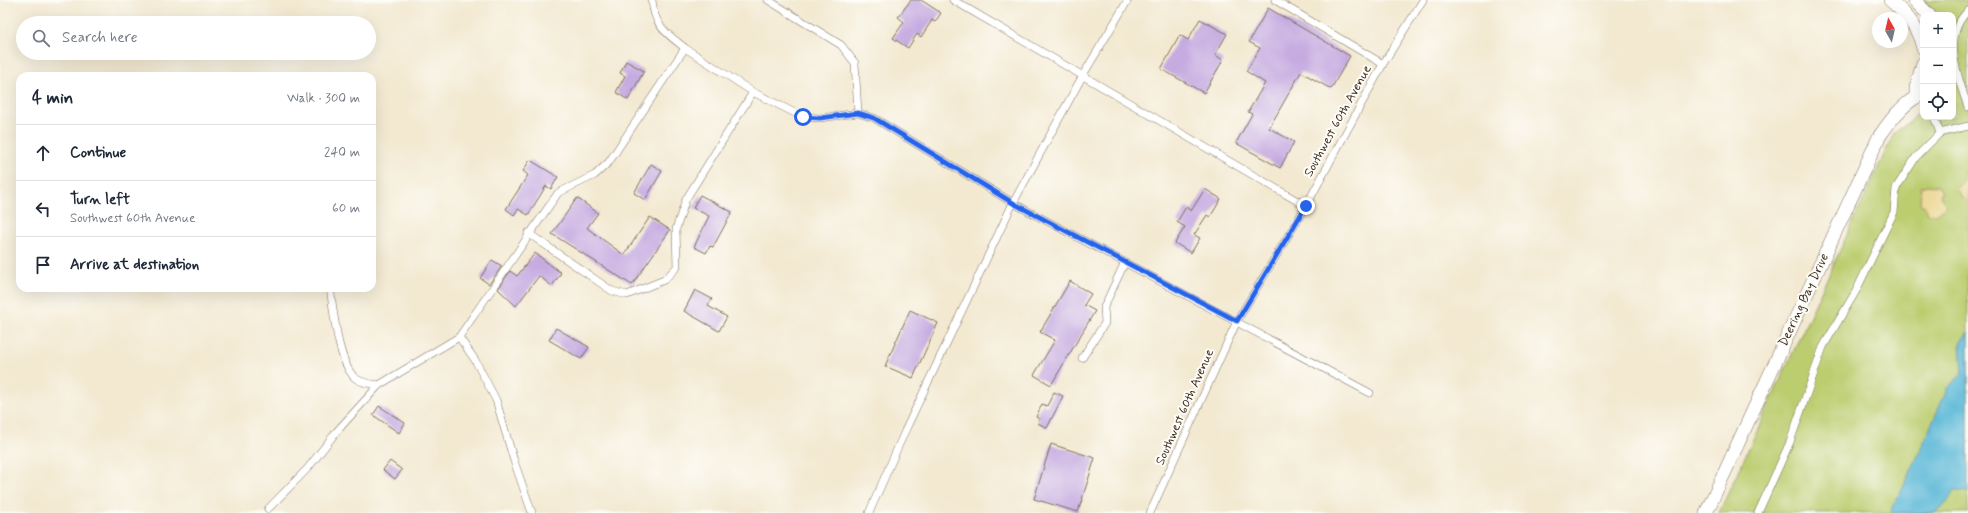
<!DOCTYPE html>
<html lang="en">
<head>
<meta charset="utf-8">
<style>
  body { margin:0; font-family:Mynerve,sans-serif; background:#f6f6f7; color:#1f2937 }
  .controls { position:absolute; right:12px; top:12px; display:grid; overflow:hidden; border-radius:8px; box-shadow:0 4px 16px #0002 }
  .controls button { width:36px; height:36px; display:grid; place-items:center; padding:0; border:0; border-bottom:1px solid #e0e1e3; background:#fff; color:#1f2937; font:20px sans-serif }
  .compass { position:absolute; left:1872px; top:12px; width:36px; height:36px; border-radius:50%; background:#fff; box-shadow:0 4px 16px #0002; rotate:352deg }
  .stop { position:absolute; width:12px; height:12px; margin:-9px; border:3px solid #2563eb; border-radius:50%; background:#fff }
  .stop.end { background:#2563eb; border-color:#fff; box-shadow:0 1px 4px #0008 }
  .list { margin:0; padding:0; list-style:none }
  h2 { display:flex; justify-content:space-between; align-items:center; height:52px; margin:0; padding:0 16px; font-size:17px }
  h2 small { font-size:13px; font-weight:400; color:#747a83 }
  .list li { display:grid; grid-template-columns:26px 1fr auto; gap:12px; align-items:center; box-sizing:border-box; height:56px; padding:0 16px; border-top:1px solid #e0e1e3 }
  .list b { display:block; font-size:15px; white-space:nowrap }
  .list p { margin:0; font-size:13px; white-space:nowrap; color:#747a83 }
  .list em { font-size:13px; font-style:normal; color:#747a83 }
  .icon { flex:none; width:22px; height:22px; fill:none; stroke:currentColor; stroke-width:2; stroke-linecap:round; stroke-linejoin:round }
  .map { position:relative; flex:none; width:1968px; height:513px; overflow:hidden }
  .search { position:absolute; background:#fff; box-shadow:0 4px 16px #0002; left:16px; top:16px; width:360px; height:44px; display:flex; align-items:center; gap:10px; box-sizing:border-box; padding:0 14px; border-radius:22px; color:#747a83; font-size:15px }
  .panel { position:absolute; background:#fff; box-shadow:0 4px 16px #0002; left:16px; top:72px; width:360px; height:220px; border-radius:12px }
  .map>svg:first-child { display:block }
  .green { fill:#bccd70; stroke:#7c7c47 }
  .sand { fill:#eeda9e; stroke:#94825e }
  .water { fill:#58b7d7; stroke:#4a707a }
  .building { fill:#c6abe1 }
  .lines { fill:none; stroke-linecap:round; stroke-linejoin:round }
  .lane-casing { stroke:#7b6d5d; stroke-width:8 }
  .street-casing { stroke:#7b6d5d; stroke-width:14 }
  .lane { stroke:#fff; stroke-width:7 }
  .street { stroke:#fff; stroke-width:13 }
  .route { stroke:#2563eb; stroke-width:5 }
  .labels { text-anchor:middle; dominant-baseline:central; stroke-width:4; stroke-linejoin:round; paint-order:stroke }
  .street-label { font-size:13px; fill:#3b2a1e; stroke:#fdfcf7 }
</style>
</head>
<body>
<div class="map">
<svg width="1968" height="513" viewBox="0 0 1968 513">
  <rect width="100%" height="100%" fill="#fdfcf7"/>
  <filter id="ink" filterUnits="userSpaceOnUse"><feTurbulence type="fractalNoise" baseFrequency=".025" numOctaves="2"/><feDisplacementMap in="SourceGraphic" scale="8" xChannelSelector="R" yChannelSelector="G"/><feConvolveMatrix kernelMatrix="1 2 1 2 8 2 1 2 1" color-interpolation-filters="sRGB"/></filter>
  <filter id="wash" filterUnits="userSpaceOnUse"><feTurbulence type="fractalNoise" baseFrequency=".012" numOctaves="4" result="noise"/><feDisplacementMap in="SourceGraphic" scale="16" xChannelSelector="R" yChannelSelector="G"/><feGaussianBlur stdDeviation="0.9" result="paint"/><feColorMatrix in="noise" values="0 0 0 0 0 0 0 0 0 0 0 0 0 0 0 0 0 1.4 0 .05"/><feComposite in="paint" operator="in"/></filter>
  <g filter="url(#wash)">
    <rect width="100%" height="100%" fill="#f3e9d1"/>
    <path class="green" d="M1924,0H1968V513H1719L1894,133L1911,121L1923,108V117H1953V15H1935Z"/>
    <path class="sand" d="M1968,166V201H1965L1956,189C1964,183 1965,181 1964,171Z
      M1927,185L1938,186L1942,192L1940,196L1946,205L1936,214H1928L1924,206L1920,203L1921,187Z"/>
    <path class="water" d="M1968,332V492L1956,491L1936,512L1932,513H1892L1890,511L1907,480L1948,387L1962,374L1960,343Z"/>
    <g id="blocks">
      <path class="building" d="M911,0H921L941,13L935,22L932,20L921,37L917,34L908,48L893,38L904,22L898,17Z
        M1268,8L1350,56L1331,89L1301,72L1269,128L1294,142L1280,168L1236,143L1252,114L1248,112L1265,83L1246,71L1260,48L1249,42Z
        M1200,19L1227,34L1215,55L1223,60L1204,93L1161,69L1180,35L1188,40Z
        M626,61L644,71L628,100L616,92L625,76L620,73Z
        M530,160L558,177L551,189L546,186L528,215L518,209L514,215L506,209L528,175L523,171Z
        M651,164L662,171L645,200L634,193Z
        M1205,189L1221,199L1210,217L1207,215L1194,235L1200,238L1191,253L1175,243L1185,227L1177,222L1186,207L1191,211Z
        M700,195L732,212L713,247L710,246L706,253L694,247L709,216L693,208Z
        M577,198L598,213L587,228L624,255L650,217L670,230L632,285L552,234Z
        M535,253L561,273L552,286L539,276L516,306L498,289L510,271L517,276Z
        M492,260L502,266L489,284L480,278Z
        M1070,281L1091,294L1084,305L1095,311L1051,385L1034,375L1055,340L1040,332Z
        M695,290L712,299L708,306L727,317L719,331L684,311Z
        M910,310L938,323L913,378L885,366Z
        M556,328L589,347L581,359L549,340Z
        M1054,392L1063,396L1047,428L1038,423L1040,419L1036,417L1042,404L1047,406Z
        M379,406L405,423L399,433L373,415Z
        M1051,444L1095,458L1078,512L1034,499Z
        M390,461L402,470L395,479L383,470Z"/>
    </g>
  </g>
  <g filter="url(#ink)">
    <use href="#blocks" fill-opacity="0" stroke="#7b6d5d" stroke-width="1"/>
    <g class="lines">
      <defs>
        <path id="lane" d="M768,0L841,45L855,63L858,113
          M953,0L1306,206
          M1275,0L1383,64
          M1968,11C1941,36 1958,78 1968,107
          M685,48L753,92L803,117L820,118L858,113L874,118L1013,203L1370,393
          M1934,117L1940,133
          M528,233L612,291L627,295L664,280L677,267L676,229L686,199L753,92
          M330,288C334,312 337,357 353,376C359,383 371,384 379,385
          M459,337L475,360L496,400L514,461L532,513
          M1082,358L1105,323L1104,307L1125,262
          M268,509L308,468L337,431L379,385L459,337L558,193L595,175L609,162L685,48C666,33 654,26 652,0
          M869,513L905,431L1013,203L1083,75L1128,0
          M1150,513L1237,321L1306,206L1383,64L1423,0
          M1758,513L1790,442L1823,347L1856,291L1894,212L1896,188L1916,157L1940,133L1968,126"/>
        <path id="street" d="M1890,0C1906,14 1918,27 1923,48
          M1914,0L1929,15
          M1916,97V88L1923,63
          M1706,513L1879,137C1889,122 1905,100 1923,94"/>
      </defs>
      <use href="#lane" class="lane-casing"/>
      <use href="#street" class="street-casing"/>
      <use href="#lane" class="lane"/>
      <use href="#street" class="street"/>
    </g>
  </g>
  <g class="lines" filter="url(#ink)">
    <path class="route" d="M803,117L820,118L858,113L874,118L1013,203L1237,321L1306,206"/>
  </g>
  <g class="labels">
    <g class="street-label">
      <text transform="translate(1338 121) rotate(-61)">Southwest 60th Avenue</text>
      <text transform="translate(1804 300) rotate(-65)">Deering Bay Drive</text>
      <text transform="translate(1185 407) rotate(-66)">Southwest 60th Avenue</text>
    </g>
  </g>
</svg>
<div class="controls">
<button>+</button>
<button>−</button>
<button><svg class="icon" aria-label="locate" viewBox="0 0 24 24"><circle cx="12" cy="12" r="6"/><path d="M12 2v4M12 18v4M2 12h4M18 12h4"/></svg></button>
</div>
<svg class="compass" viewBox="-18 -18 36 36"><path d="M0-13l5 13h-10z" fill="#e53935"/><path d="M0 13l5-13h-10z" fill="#747a83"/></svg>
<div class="stop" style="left:803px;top:117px"></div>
<div class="stop end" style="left:1306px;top:206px"></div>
<div class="search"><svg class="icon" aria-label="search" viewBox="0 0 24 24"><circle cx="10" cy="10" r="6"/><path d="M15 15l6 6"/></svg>Search here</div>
<section class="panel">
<h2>4 min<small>Walk · 300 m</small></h2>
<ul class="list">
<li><svg class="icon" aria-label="ahead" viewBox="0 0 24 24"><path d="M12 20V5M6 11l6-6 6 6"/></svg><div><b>Continue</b></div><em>240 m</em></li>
<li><svg class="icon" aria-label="left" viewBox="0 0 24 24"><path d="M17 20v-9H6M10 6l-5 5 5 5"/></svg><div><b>Turn left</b><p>Southwest 60th Avenue</p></div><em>60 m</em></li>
<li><svg class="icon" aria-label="arrive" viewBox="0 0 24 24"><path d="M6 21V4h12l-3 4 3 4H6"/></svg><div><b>Arrive at destination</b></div></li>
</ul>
</section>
</div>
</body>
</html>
